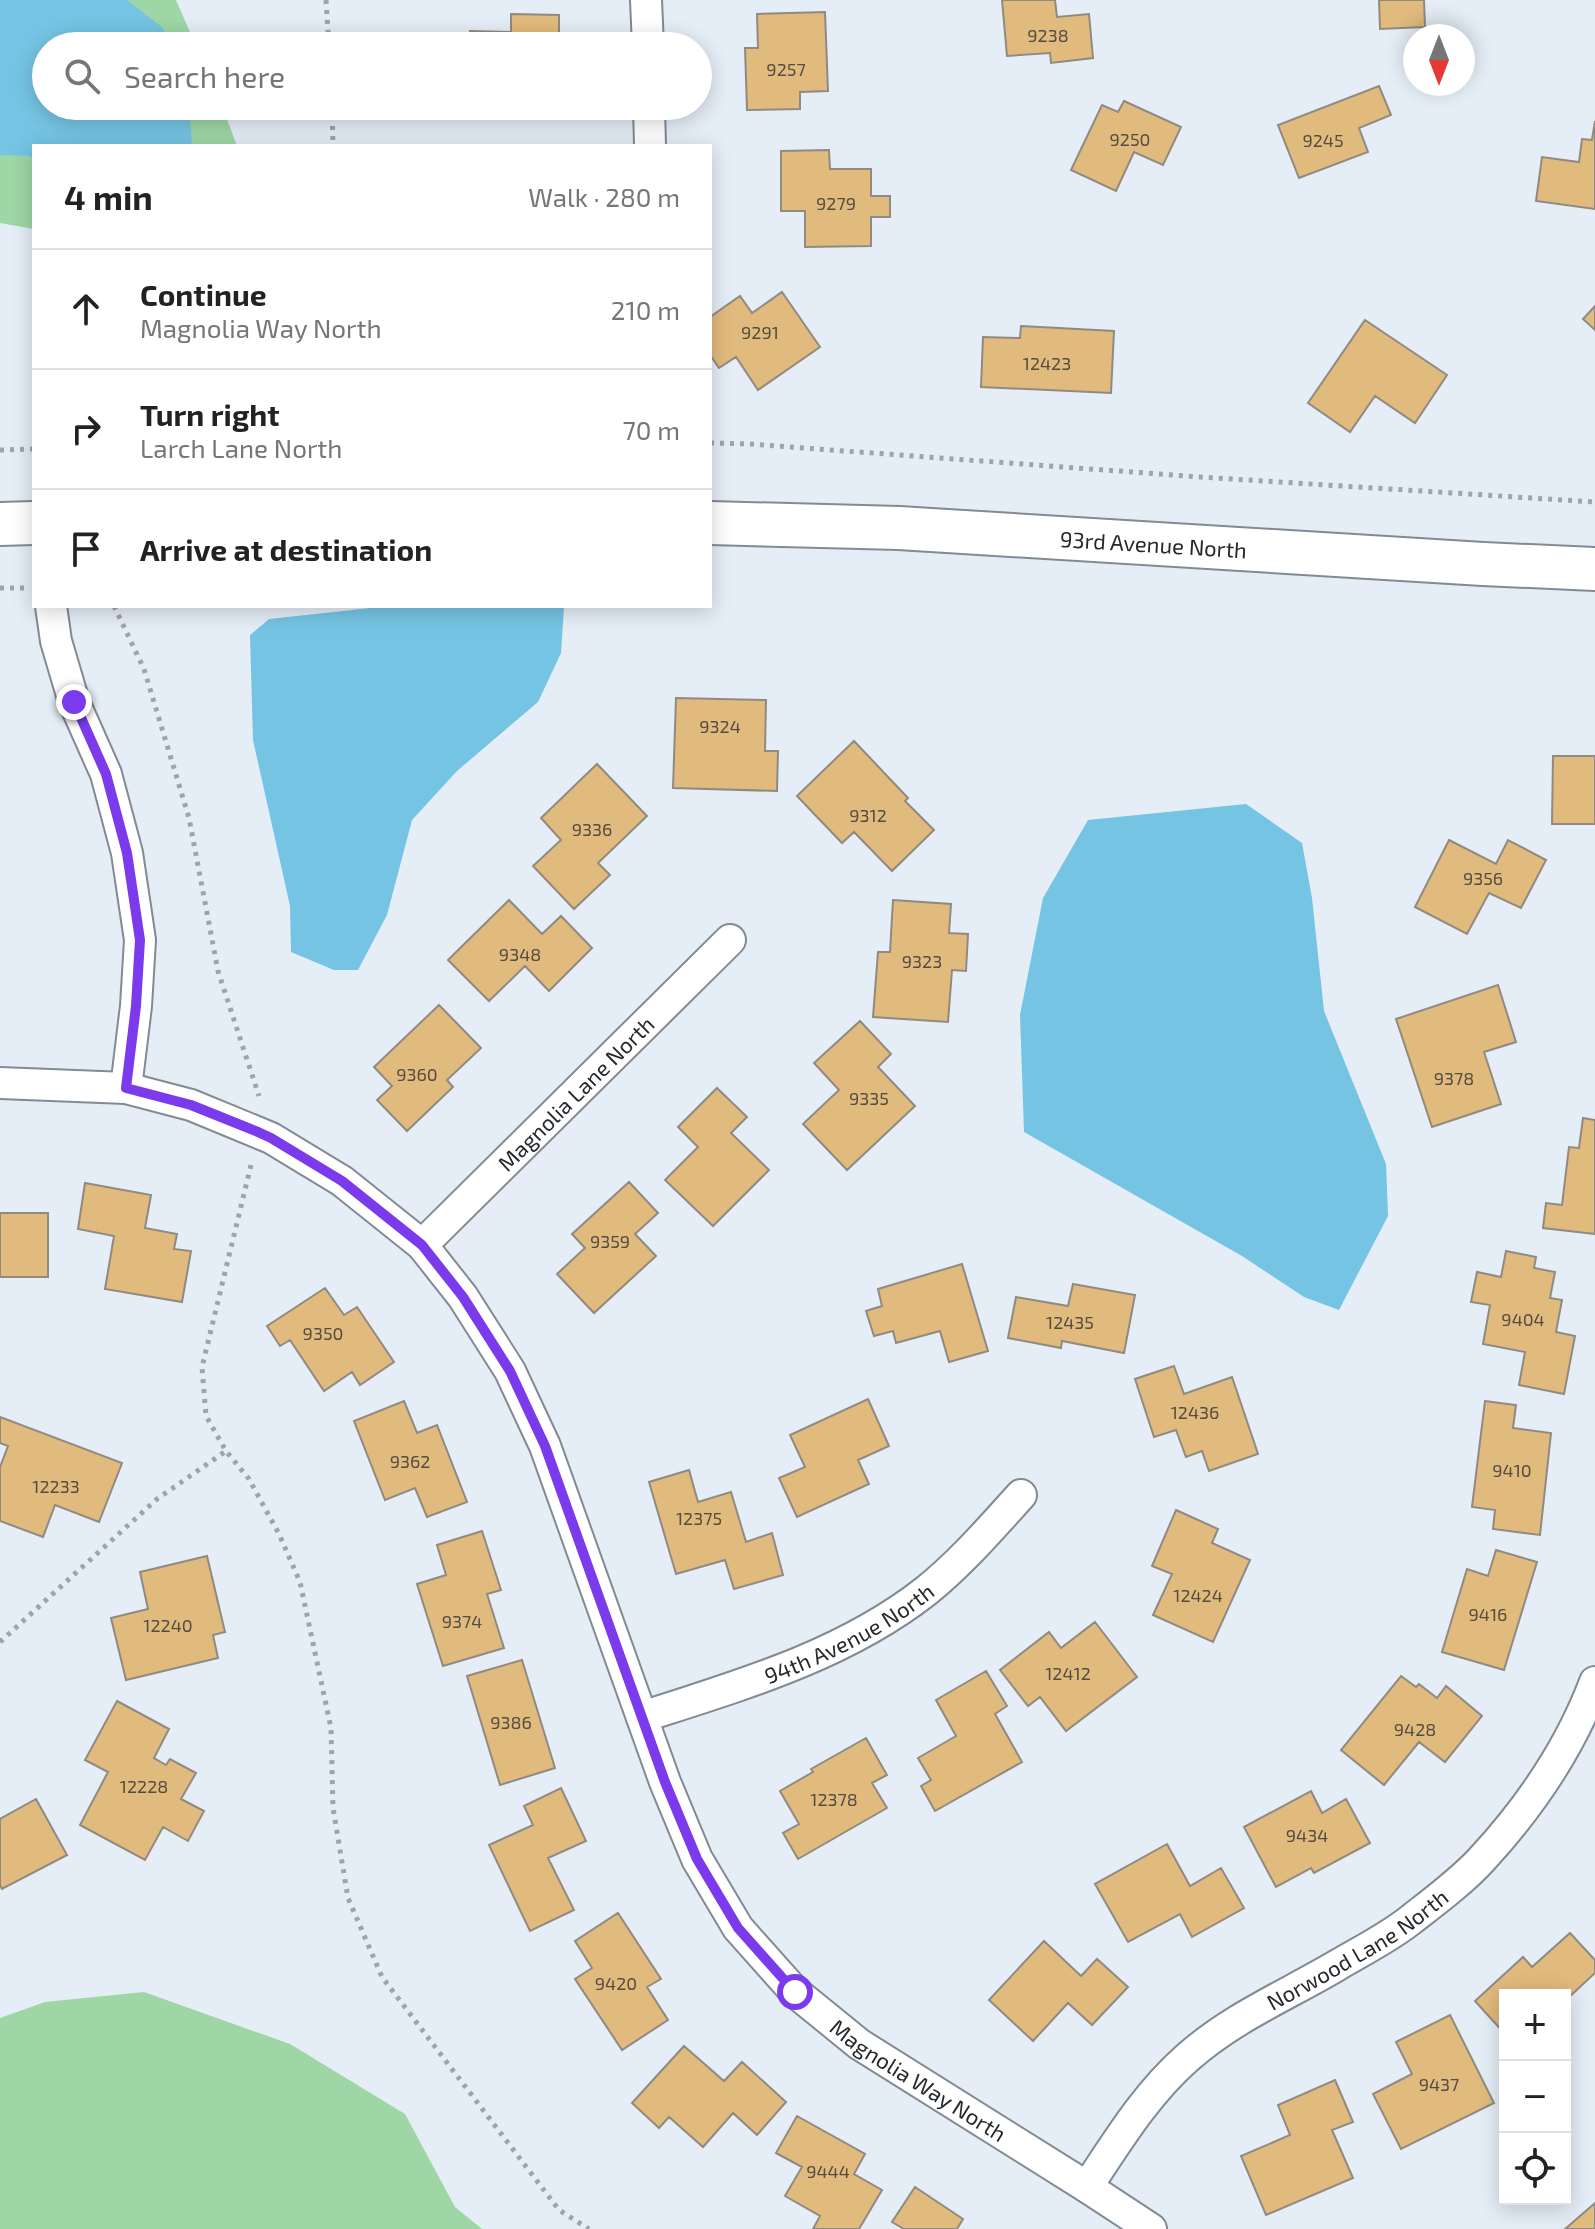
<!DOCTYPE html>
<html lang="en">
<head>
<meta charset="utf-8">
<style>
  body { margin:0; font-family:"Exo 2",sans-serif; background:#f2f2f2; color:#222 }
  .controls { position:absolute; right:24px; bottom:24px; display:grid; overflow:hidden; border-radius:0px; box-shadow:0 4px 20px #0003 }
  .controls button { width:72px; height:72px; display:grid; place-items:center; padding:0; border:0; border-bottom:2px solid #e0e0e0; background:#fff; color:#222; font:40px sans-serif }
  .compass { position:absolute; left:1403px; top:24px; width:72px; height:72px; border-radius:50%; background:#fff; box-shadow:0 4px 20px #0003; rotate:180deg }
  .stop { position:absolute; width:24px; height:24px; margin:-18px; border:6px solid #7c3aed; border-radius:50%; background:#fff }
  .stop.end { background:#7c3aed; border-color:#fff; box-shadow:0 2px 8px #0008 }
  .list { margin:0; padding:0; list-style:none }
  h2 { display:flex; justify-content:space-between; align-items:center; height:104px; margin:0; padding:0 32px; font-size:34px }
  h2 small { font-size:26px; font-weight:400; color:#767676 }
  .list li { display:grid; grid-template-columns:52px 1fr auto; gap:24px; align-items:center; box-sizing:border-box; height:120px; padding:0 32px; border-top:2px solid #e0e0e0 }
  .list b { display:block; font-size:30px; white-space:nowrap }
  .list p { margin:0; font-size:26px; white-space:nowrap; color:#767676 }
  .list em { font-size:26px; font-style:normal; color:#767676 }
  .icon { flex:none; width:44px; height:44px; fill:none; stroke:currentColor; stroke-width:2; stroke-linecap:round; stroke-linejoin:round }
  .map { position:relative; flex:none; width:1595px; height:2229px; overflow:hidden }
  .search { position:absolute; background:#fff; box-shadow:0 4px 20px #0003; left:32px; top:32px; width:680px; height:88px; display:flex; align-items:center; gap:20px; box-sizing:border-box; padding:0 28px; border-radius:44px; color:#767676; font-size:30px }
  .panel { position:absolute; background:#fff; box-shadow:0 4px 20px #0003; left:32px; top:144px; width:680px; height:464px; border-radius:0px }
  .map>svg:first-child { display:block }
  .green { fill:#9fd6a5 }
  .water { fill:#75c4e4 }
  .building { fill:#e1ba7d; stroke:#908a80; stroke-width:2 }
  .lines { fill:none; stroke-linecap:round; stroke-linejoin:round }
  .street-casing { stroke:#828a93; stroke-width:34 }
  .secondary-casing { stroke:#828a93; stroke-width:46 }
  .path { stroke:#9da4ab; stroke-width:5; stroke-dasharray:4 6; stroke-linecap:butt }
  .street { stroke:#fff; stroke-width:30 }
  .secondary { stroke:#fff; stroke-width:42 }
  .route { stroke:#7c3aed; stroke-width:10 }
  .labels { text-anchor:middle; dominant-baseline:central; stroke-width:6; stroke-linejoin:round; paint-order:stroke }
  .number-label { font-size:18px; fill:#544d40 }
  .street-label { font-size:22px; fill:#25292c; stroke:#f7fafe }
</style>
</head>
<body>
<div class="map">
<svg width="1595" height="2229" viewBox="0 0 1595 2229">
  <rect width="100%" height="100%" fill="#e5edf7"/>
  <path class="green" d="M0,0H176L196,46H46V106H222L237,146H34V229L0,223Z
    M144,1992L290,2044L405,2114L455,2207L482,2229H0V2018L45,2002Z"/>
  <path class="water" d="M0,0H127L163,28L170,46H46V106H189L192,146H34V159L29,156L0,155Z
    M389,606L564,607L561,653L538,702L457,771L412,820L387,915L358,970H334L291,952L290,906L253,740L250,635L269,619Z
    M1246,804L1302,843L1312,898L1324,1011L1386,1164L1388,1216L1339,1310L1304,1297L1242,1256L1024,1132L1020,1015L1043,898L1088,820Z"/>
  <path class="building" d="M1002,0H1055L1057,17L1089,14L1093,58L1051,63L1050,53L1007,56Z
    M1379,0H1424L1425,27L1380,29Z
    M825,12L828,91L800,92V109L747,110L745,48H758L757,14Z
    M511,14L559,15V46H470V31L511,32Z
    M1379,86L1391,115L1359,128L1368,152L1299,178L1278,125Z
    M1124,101L1181,127L1163,165L1134,152L1116,191L1071,170L1102,105L1118,112Z
    M469,106H535V109L469,107Z
    M1595,121V209L1536,201L1542,157L1579,162L1582,139L1592,140Z
    M829,150L830,169H871V196H890V217H871V246L805,247V211H781V151Z
    M782,292L820,347L758,390L736,357L719,368L710,355V317L740,296L752,313Z
    M1595,306V330L1583,319Z
    M1365,320L1447,375L1415,423L1375,396L1350,432L1308,403Z
    M1021,326L1114,331L1111,393L981,387L983,337L1020,338Z
    M676,698L766,700L765,751H778L777,791L673,788Z
    M854,741L908,798L905,801L934,830L892,871L854,832L842,843L797,796Z
    M1553,756H1595V824H1552Z
    M597,764L647,816L598,863L610,875L574,909L533,866L561,840L541,818Z
    M1449,840L1496,864L1508,840L1546,860L1521,908L1489,893L1467,934L1415,907Z
    M509,900L542,934L561,916L592,948L549,991L525,966L489,1001L448,960Z
    M893,900L951,904L949,933L968,934L966,971L952,970L948,1022L873,1017L878,952H890Z
    M1498,985L1516,1042L1484,1052L1501,1104L1432,1127L1396,1019Z
    M439,1005L481,1048L447,1080L453,1087L407,1131L377,1100L392,1086L374,1067Z
    M860,1021L891,1054L878,1067L915,1106L847,1170L803,1124L839,1090L814,1063Z
    M717,1088L747,1117L731,1133L769,1170L713,1226L665,1180L698,1147L678,1127Z
    M1583,1118L1595,1120V1234L1543,1228L1546,1203L1562,1205L1569,1147L1579,1148Z
    M629,1182L658,1213L635,1234L656,1256L594,1313L557,1274L585,1248L572,1234Z
    M85,1183L151,1195L145,1228L177,1234L174,1249L191,1251L182,1302L105,1289L114,1236L78,1229Z
    M0,1213H48V1277H0Z
    M1506,1251L1536,1257L1534,1268L1555,1272L1550,1298L1562,1300L1556,1332L1575,1336L1564,1394L1519,1385L1525,1352L1483,1344L1490,1305L1471,1302L1477,1272L1501,1277Z
    M962,1264L988,1351L949,1362L940,1331L896,1343L893,1331L874,1336L866,1311L882,1306L878,1289Z
    M1073,1284L1135,1295L1124,1353L1062,1341L1061,1348L1008,1338L1016,1297L1068,1306Z
    M325,1288L344,1315L357,1307L394,1362L360,1385L352,1372L324,1391L290,1340L280,1346L267,1326Z
    M1174,1366L1184,1394L1232,1377L1258,1454L1209,1471L1202,1451L1186,1457L1176,1430L1154,1437L1135,1379Z
    M868,1399L889,1446L858,1460L869,1484L797,1517L779,1478L805,1467L790,1435Z
    M404,1401L417,1433L437,1425L467,1502L427,1517L415,1488L385,1500L354,1421Z
    M1485,1401L1516,1405L1513,1428L1551,1433L1540,1535L1493,1529L1495,1510L1472,1507Z
    M0,1417L122,1463L99,1522L55,1505L43,1537L0,1521V1467L8,1446L0,1443Z
    M689,1470L698,1502L731,1492L746,1542L772,1533L783,1575L734,1589L725,1560L676,1574L649,1482Z
    M1176,1510L1218,1529L1212,1543L1250,1560L1213,1642L1153,1615L1172,1574L1152,1566Z
    M482,1531L501,1590L487,1594L504,1648L443,1666L417,1584L446,1575L437,1545Z
    M1496,1550L1537,1562L1504,1670L1442,1652L1467,1569L1488,1576Z
    M207,1556L225,1632L213,1635L218,1658L126,1680L111,1618L148,1609L140,1572Z
    M1095,1622L1137,1677L1066,1731L1040,1697L1028,1706L1000,1670L1049,1632L1061,1648Z
    M522,1660L555,1768L500,1785L467,1676Z
    M986,1671L1007,1706L995,1714L1022,1762L935,1811L921,1786L931,1780L918,1758L956,1736L936,1700Z
    M1401,1676L1416,1687L1419,1684L1437,1698L1446,1686L1482,1716L1445,1762L1419,1742L1384,1785L1341,1750Z
    M117,1701L169,1729L154,1758L166,1765L170,1759L196,1773L181,1799L204,1811L188,1841L163,1827L145,1860L80,1825L108,1772L85,1760Z
    M866,1738L887,1775L872,1783L887,1808L798,1859L783,1833L799,1824L780,1791L813,1772L811,1769Z
    M561,1788L586,1841L548,1858L574,1910L530,1931L489,1845L533,1825L524,1806Z
    M1311,1791L1322,1813L1346,1799L1370,1843L1314,1873L1311,1868L1276,1887L1244,1827Z
    M36,1799L67,1855L2,1889L0,1885V1819Z
    M1167,1844L1190,1886L1221,1868L1244,1908L1192,1937L1180,1914L1128,1942L1095,1884Z
    M618,1913L661,1979L647,1987L668,2020L622,2050L575,1979L592,1968L575,1941Z
    M1570,1933L1595,1960V1973L1565,2001V1995H1505V2034L1475,2001L1523,1957L1532,1967Z
    M1044,1941L1081,1976L1097,1959L1128,1987L1092,2025L1068,2003L1033,2041L989,2000Z
    M1450,2015L1494,2103L1401,2149L1373,2094L1412,2074L1396,2042Z
    M684,2046L724,2081L742,2062L786,2102L757,2135L733,2113L703,2147L669,2117L659,2128L632,2103Z
    M1335,2080L1353,2122L1332,2130L1353,2178L1266,2215L1241,2156L1290,2135L1278,2105Z
    M797,2116L865,2154L854,2174L882,2190L859,2229H813L820,2216L785,2196L802,2167L776,2153Z
    M915,2187L963,2219L957,2229H904L892,2222Z
    M1595,2203V2229H1565Z"/>
  <g class="lines">
    <defs>
      <g id="street">
        <path d="M646,0L648,46"/>
        <path d="M649,106L650,146"/>
        <path d="M51,606L56,641L74,702L106,774L127,853L140,940L136,1006L126,1088"/>
        <path id="s1" d="M0,1083L126,1088L191,1105L271,1138L342,1181L422,1245L463,1297L510,1371L545,1446L665,1782L697,1859L738,1928L795,1992L859,2044L1087,2187L1151,2229"/>
        <path id="s2" d="M422,1245L730,940"/>
        <path id="s3" d="M642,1717C741,1685 843,1656 926,1591C961,1563 991,1528 1021,1495"/>
        <path id="s4" d="M1087,2187C1117,2142 1146,2094 1187,2058C1232,2018 1285,1996 1336,1966C1361,1951 1390,1937 1413,1918C1435,1901 1463,1880 1482,1859C1530,1807 1570,1748 1595,1682"/>
      </g>
      <g id="secondary">
        <path id="s5" d="M710,523L899,528L1483,564L1595,569"/>
        <path d="M0,524L34,523"/>
      </g>
    </defs>
    <use href="#street" class="street-casing"/>
    <use href="#secondary" class="secondary-casing"/>
    <path class="path" d="M326,0L329,46
      M332,106L333,146
      M710,443L749,444L1200,477L1595,502
      M0,450L34,449
      M0,588H25
      M114,606L144,669L189,818L218,971L259,1096
      M251,1165L202,1367L206,1416L226,1451L249,1479L279,1534L300,1582L331,1728L333,1808L348,1898L382,1977L559,2210L589,2229
      M0,1642L157,1499L226,1451"/>
    <use href="#street" class="street"/>
    <use href="#secondary" class="secondary"/>
  </g>
  <g class="lines">
    <path class="route" d="M74,702L106,774L127,853L140,940L136,1006L126,1088L191,1105L258,1132L271,1138L342,1181L422,1245L463,1297L510,1371L545,1446L665,1782L697,1859L738,1928L795,1992"/>
  </g>
  <g class="labels">
    <g class="number-label">
      <text x="1048" y="35">9238</text>
      <text x="786" y="69">9257</text>
      <text x="1130" y="139">9250</text>
      <text x="1323" y="140">9245</text>
      <text x="836" y="203">9279</text>
      <text x="760" y="332">9291</text>
      <text x="1047" y="363">12423</text>
      <text x="720" y="726">9324</text>
      <text x="868" y="815">9312</text>
      <text x="592" y="829">9336</text>
      <text x="1483" y="878">9356</text>
      <text x="520" y="954">9348</text>
      <text x="922" y="961">9323</text>
      <text x="417" y="1074">9360</text>
      <text x="1454" y="1078">9378</text>
      <text x="869" y="1098">9335</text>
      <text x="610" y="1241">9359</text>
      <text x="1523" y="1319">9404</text>
      <text x="1070" y="1322">12435</text>
      <text x="323" y="1333">9350</text>
      <text x="1195" y="1412">12436</text>
      <text x="410" y="1461">9362</text>
      <text x="1512" y="1470">9410</text>
      <text x="56" y="1486">12233</text>
      <text x="699" y="1518">12375</text>
      <text x="1198" y="1595">12424</text>
      <text x="1488" y="1614">9416</text>
      <text x="462" y="1621">9374</text>
      <text x="168" y="1625">12240</text>
      <text x="1068" y="1673">12412</text>
      <text x="511" y="1722">9386</text>
      <text x="1415" y="1729">9428</text>
      <text x="144" y="1786">12228</text>
      <text x="834" y="1799">12378</text>
      <text x="1307" y="1835">9434</text>
      <text x="616" y="1983">9420</text>
      <text x="1439" y="2084">9437</text>
      <text x="828" y="2171">9444</text>
    </g>
    <g class="street-label">
      <text stroke="none"><textPath href="#s5" startOffset="444">93rd Avenue North</textPath></text>
      <text stroke="none"><textPath href="#s2" startOffset="216">Magnolia Lane North</textPath></text>
      <text stroke="none"><textPath href="#s3" startOffset="224">94th Avenue North</textPath></text>
      <text stroke="none"><textPath href="#s4" startOffset="366">Norwood Lane North</textPath></text>
      <text stroke="none"><textPath href="#s1" startOffset="1460">Magnolia Way North</textPath></text>
    </g>
  </g>
</svg>
<div class="controls">
<button>+</button>
<button>−</button>
<button><svg class="icon" aria-label="locate" viewBox="0 0 24 24"><circle cx="12" cy="12" r="6"/><path d="M12 2v4M12 18v4M2 12h4M18 12h4"/></svg></button>
</div>
<svg class="compass" viewBox="-18 -18 36 36"><path d="M0-13l5 13h-10z" fill="#e53935"/><path d="M0 13l5-13h-10z" fill="#767676"/></svg>
<div class="stop" style="left:795px;top:1992px"></div>
<div class="stop end" style="left:74px;top:702px"></div>
<div class="search"><svg class="icon" aria-label="search" viewBox="0 0 24 24"><circle cx="10" cy="10" r="6"/><path d="M15 15l6 6"/></svg>Search here</div>
<section class="panel">
<h2>4 min<small>Walk · 280 m</small></h2>
<ul class="list">
<li><svg class="icon" aria-label="ahead" viewBox="0 0 24 24"><path d="M12 20V5M6 11l6-6 6 6"/></svg><div><b>Continue</b><p>Magnolia Way North</p></div><em>210 m</em></li>
<li><svg class="icon" aria-label="right" viewBox="0 0 24 24"><path d="M7 20v-9h11M14 6l5 5-5 5"/></svg><div><b>Turn right</b><p>Larch Lane North</p></div><em>70 m</em></li>
<li><svg class="icon" aria-label="arrive" viewBox="0 0 24 24"><path d="M6 21V4h12l-3 4 3 4H6"/></svg><div><b>Arrive at destination</b></div></li>
</ul>
</section>
</div>
</body>
</html>
